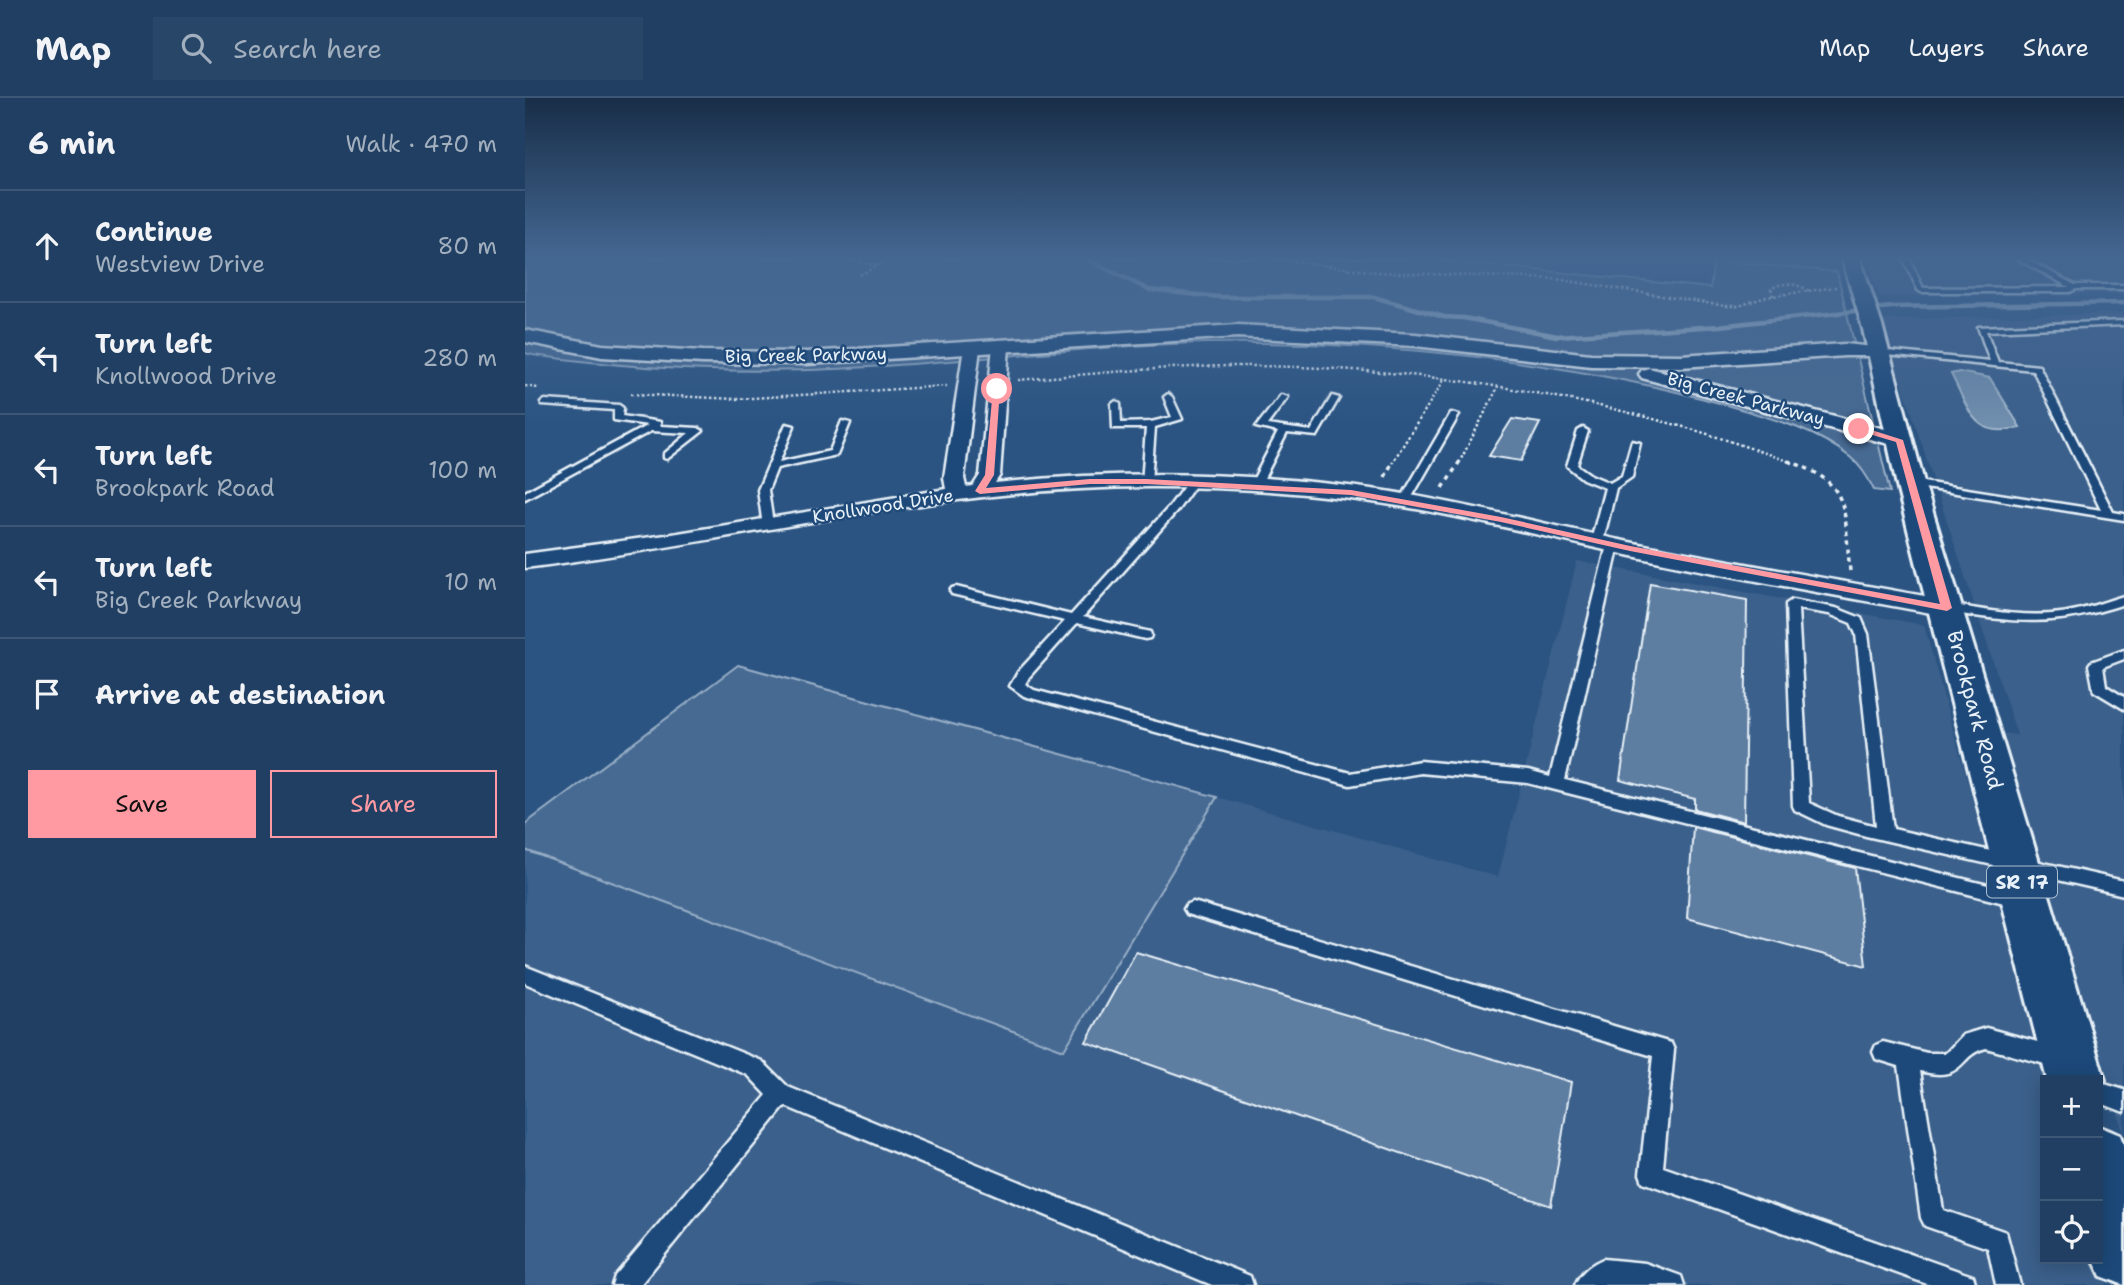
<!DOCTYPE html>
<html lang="en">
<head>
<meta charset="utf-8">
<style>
  body { margin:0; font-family:"Shantell Sans",sans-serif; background:#284668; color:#f1f3f6 }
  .controls { position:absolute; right:21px; bottom:21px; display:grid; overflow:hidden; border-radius:0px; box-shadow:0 4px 18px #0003 }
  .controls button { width:63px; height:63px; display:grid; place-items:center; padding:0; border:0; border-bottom:2px solid #3d5877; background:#203f62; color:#f1f3f6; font:35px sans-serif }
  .stop { position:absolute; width:21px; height:21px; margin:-16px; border:5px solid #ff9aa2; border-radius:50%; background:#fff }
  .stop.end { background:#ff9aa2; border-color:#fff; box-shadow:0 2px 7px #0008 }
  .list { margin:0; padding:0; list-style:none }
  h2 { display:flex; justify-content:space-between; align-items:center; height:91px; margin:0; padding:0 28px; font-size:30px }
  h2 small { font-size:23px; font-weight:400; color:#a2afbe }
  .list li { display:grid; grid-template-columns:46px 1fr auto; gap:21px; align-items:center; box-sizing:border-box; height:112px; padding:0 28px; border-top:2px solid #3d5877 }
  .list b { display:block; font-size:26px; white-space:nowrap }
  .list p { margin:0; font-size:23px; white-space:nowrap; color:#a2afbe }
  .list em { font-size:23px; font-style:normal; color:#a2afbe }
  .actions { display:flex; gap:14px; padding:21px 28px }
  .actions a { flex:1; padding:16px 0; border:2px solid #ff9aa2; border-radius:0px; text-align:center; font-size:24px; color:#ff9aa2 }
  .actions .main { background:#ff9aa2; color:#111 }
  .icon { flex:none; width:38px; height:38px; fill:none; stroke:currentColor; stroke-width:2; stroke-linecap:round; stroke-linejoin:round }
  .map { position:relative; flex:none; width:1599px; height:1187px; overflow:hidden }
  header { display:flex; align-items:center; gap:42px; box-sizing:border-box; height:98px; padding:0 35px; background:#203f62; border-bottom:2px solid #3d5877 }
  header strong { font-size:33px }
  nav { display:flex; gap:38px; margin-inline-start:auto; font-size:24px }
  .search { width:490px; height:63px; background:#284668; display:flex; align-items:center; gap:18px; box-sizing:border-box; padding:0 24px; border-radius:0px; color:#a2afbe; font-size:26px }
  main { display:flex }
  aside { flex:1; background:#203f62 }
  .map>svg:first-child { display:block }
  .built { fill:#3a608b }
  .green { fill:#476b93; stroke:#98aec6; stroke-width:2 }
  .water { fill:#708ead; stroke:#a0b6cb; stroke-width:2 }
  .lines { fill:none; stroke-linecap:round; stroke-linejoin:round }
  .stream { stroke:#a0b6cb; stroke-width:4.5 }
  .building { fill:#5d7da1; stroke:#e8f1f8; stroke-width:2 }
  .service-casing { stroke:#e8f1f8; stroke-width:5 }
  .minor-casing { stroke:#e8f1f8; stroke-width:5 }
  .tertiary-casing { stroke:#e8f1f8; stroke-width:5 }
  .primary-casing { stroke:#e8f1f8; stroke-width:6 }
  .path-far1 { stroke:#e8f1f8; stroke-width:2.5; stroke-dasharray:2.5 2.5; stroke-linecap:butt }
  .path { stroke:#e8f1f8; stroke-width:3.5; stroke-dasharray:4.5 4.5; stroke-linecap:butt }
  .service { fill:#1f4a7a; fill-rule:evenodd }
  .minor { fill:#1f4a7a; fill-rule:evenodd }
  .tertiary { fill:#1f4a7a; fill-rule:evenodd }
  .primary { fill:#1f4a7a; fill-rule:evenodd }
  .route { fill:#ff9aa2 }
  .labels { text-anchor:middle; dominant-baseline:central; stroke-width:5; stroke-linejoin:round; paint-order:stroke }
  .far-street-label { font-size:18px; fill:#e8f1f8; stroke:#1f4a7a }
  .shield { fill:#1f4a7a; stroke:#acbfd2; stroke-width:2 }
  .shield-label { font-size:19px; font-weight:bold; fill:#e8f1f8 }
  .street-label { font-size:21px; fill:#e8f1f8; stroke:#1f4a7a }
</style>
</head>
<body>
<header>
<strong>Map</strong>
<div class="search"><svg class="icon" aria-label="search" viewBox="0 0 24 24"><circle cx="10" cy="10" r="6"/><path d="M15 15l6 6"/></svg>Search here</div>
<nav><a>Map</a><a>Layers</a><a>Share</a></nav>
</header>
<main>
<aside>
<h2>6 min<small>Walk · 470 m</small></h2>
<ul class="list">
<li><svg class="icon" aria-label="ahead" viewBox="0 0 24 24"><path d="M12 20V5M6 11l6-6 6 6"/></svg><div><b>Continue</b><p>Westview Drive</p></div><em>80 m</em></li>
<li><svg class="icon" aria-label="left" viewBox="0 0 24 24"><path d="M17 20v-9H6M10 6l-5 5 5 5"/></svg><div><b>Turn left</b><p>Knollwood Drive</p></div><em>280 m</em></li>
<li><svg class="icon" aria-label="left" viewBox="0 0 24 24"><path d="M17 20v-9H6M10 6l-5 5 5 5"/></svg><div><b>Turn left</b><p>Brookpark Road</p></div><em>100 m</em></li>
<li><svg class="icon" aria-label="left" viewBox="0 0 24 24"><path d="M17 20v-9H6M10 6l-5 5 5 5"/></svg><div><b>Turn left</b><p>Big Creek Parkway</p></div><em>10 m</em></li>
<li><svg class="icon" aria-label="arrive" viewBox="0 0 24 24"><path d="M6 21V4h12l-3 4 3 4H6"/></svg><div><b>Arrive at destination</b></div></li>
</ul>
<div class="actions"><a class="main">Save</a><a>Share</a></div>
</aside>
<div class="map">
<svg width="1599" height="1187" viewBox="0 0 1599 1187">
  <rect width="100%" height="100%" fill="#2b5482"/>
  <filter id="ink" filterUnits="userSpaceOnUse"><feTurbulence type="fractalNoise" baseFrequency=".0143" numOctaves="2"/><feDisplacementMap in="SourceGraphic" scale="14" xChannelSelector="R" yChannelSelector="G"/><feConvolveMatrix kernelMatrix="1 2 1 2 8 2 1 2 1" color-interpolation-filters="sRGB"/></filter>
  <g filter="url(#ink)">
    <path class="built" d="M1167,160H1308L1312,174L1189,162Z
      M1341,160H1599V196L1355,198Z
      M1599,215V1036L1476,635L1492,637L1356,222Z
      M1052,463L1399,527L1525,982H1520V1161H1573V1155L1582,1187H0V752L539,952L692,699L973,779Z"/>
    <path class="green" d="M0,160H896L1185,190L1189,162L1312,174L1365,394L1349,392C1343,379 1336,368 1325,359C1289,330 1241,319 1198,306C1037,261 850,243 684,245C550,247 417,268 284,272C191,275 100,270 8,257L0,255Z
      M213,567L692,699L539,952L0,752V726Z"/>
    <path class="water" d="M1434,274L1465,280L1495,329C1448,343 1444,310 1426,276Z"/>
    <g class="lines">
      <path class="stream" d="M560,160L624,192L694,199H849L919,219L939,220L1032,238L1194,228L1366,209L1599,205"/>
    </g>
    <path class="building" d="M987,321L1015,325L996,363L964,358Z
      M1125,485L1222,502L1219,724L1170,711V701L1095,682Z
      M1168,729L1330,770L1341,868L1162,820Z
      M611,854L1046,984L1026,1108L561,944Z"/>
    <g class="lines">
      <defs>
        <path id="service" d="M1378,160H1384L1398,190L1544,189L1491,160H1499L1550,187H1599V191H1551L1545,194H1396L1393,192Z
          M1599,223V227L1461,233L1473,264L1514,268L1588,414L1599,416V422L1381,387V383L1385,382L1576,412L1508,272L1352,256L1348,254L1352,252L1465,263L1453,229Z
          M643,296L647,299L657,321L630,329L626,384L625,386H617L621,330H588L587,306L591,303L595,306L596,325L626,324L647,319L639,299Z
          M756,297L763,299L742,327L786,333L807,298L814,300L792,338L762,335L735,388L734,390H726L725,388L753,334L731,329Z
          M20,302L94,307L98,310L97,318L135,324V328L173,330L178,333L142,361L139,360V356L164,335L126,333L0,401V394L123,327L89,322V312L17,307L16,305Z
          M926,315L934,317L884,404L883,406H875L874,404Z
          M317,323L325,325L312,357L252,370L243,392L248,426L246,428H238L233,392L261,326L269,328L254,364L305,353Z
          M1058,330L1063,333L1052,367L1066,377L1085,385L1097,378L1107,343L1115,345L1107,379L1091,390L1078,443L1072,446L1066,443L1080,390L1058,381L1042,368L1053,333Z
          M667,382L672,385L652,413L558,519L625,534L626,537L625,540L620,541L552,525L504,579L500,586L509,592L825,675L895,663L1003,673L1025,679L1082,447L1088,444L1094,447L1040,682L1491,794L1497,796L1500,801L1497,806L1491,808L1003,685L895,675L825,687L499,598L485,588L493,574L540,523L427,496L425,493L427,490L431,489L546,517L644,409L663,383Z
          M1599,498V506C1529,529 1493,525 1422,514L1416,510L1422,506C1460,512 1498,520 1536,515C1558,512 1578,504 1599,498Z
          M1267,502L1311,510L1336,520L1343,536L1368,731L1599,783V797L1341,738L1301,727L1270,712L1268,708L1261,506ZM1273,511L1304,516L1326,525L1331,536L1351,728L1313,718L1284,705Z
          M1599,552V561L1578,569L1581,588L1599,599V611L1569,593L1564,567L1566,564Z
          M668,804L1146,945L1149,952L1138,1069L1439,1175L1448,1178L1451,1187H1405L1118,1084L1115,1076L1128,958L662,816L659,811L662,806Z
          M0,868L237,963L263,989L725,1178L728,1187H687L260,1008L115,1187H87L90,1178L242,997L223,977L0,885Z
          M1461,930L1531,949L1538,952L1541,959L1538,966L1531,969L1461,950C1432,957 1441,985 1395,973L1418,1112L1481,1134L1495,1187H1471L1463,1150L1400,1128L1396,1120L1374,968L1351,961L1348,954L1351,947L1358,944L1402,955H1421L1438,937Z
          M1573,984L1599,992V1014L1573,1004Z
          M1078,1161L1120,1165L1156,1178L1159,1187H1050C1055,1175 1066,1166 1078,1161Z"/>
        <path id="minor" d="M476,243L484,248L475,377L470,385C600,371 732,374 861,393C943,406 1023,427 1104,444C1210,465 1316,483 1422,502L1431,505L1435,510L1431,515L1422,518C1315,498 1208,480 1102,457C1034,442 966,425 897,412C809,396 720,389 631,389C418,388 210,444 0,470V456L141,437L421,391L419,380L439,250L447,245L455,250L439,380L441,389L448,388L455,377L468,248Z"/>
        <path id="tertiary" d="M712,227L890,236L1066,256L1156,257L1320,246L1359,250L1362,254L1359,258H1320L1156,269L1066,268L890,248L712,239L282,266L178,265L77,259L0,244V232L77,247L178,253L282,254Z
          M1124,270L1383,337L1387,342L1383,347L1375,349L1117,280L1114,276L1117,272Z"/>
        <path id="primary" d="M1317,160H1335L1358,231L1400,388L1580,982L1573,999V982H1522L1372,388L1338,231Z
          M1573,1028L1595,1037L1599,1048V1187L1576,1178L1568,1161H1573Z"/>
      </defs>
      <use href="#service" class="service-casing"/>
      <use href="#minor" class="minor-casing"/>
      <use href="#tertiary" class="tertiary-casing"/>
      <use href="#primary" class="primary-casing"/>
      <path class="path-far1" d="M320,160L352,168L333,178
        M744,160L851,174L1031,181L1200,208H1214L1241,199L1311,189
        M352,168L367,160
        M1248,198L1246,191C1258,183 1272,185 1284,193
        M493,282C567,276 641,268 716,268C856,268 1001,287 1136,323C1181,334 1225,350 1268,365
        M0,288L13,290
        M106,296L211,301L422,288
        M867,365L919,282
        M934,365L973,289"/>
      <path class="path" d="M1263,363C1329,385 1318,413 1325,473
        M860,379L868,363
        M918,390L935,363"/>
      <use href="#service" class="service"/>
      <use href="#minor" class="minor"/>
      <use href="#tertiary" class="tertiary"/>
      <use href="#primary" class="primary"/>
    </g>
  </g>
  <linearGradient id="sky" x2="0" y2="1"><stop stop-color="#182e48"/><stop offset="0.49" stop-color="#446792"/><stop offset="1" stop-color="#446792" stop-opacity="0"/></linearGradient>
  <rect width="1599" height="326" fill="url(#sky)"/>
  <path class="route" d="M472,289L475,291L469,377L461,390L565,381H621L826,392L976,419L1105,448L1415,506L1371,344L1331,332L1334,328L1378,342L1427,510L1422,513L1105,453L976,424L826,397L621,386H565L455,396L450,393L460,377L468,291Z"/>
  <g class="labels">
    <g class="far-street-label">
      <text transform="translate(281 257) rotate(-1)">Big Creek Parkway</text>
      <text transform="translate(1221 301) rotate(15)">Big Creek Parkway</text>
      <text transform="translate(358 408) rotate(-9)">Knollwood Drive</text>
    </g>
    <rect class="shield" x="1462" y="768.5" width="70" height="31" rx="5"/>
    <g class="shield-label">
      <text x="1497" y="784">SR 17</text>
    </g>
    <g class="street-label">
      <text transform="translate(1450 612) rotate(75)">Brookpark Road</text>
    </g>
  </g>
</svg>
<div class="controls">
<button>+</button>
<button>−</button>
<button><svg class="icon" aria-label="locate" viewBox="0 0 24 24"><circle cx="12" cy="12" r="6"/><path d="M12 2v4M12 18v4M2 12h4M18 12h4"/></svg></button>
</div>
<div class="stop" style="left:472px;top:291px"></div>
<div class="stop end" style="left:1334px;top:331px"></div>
</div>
</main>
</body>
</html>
